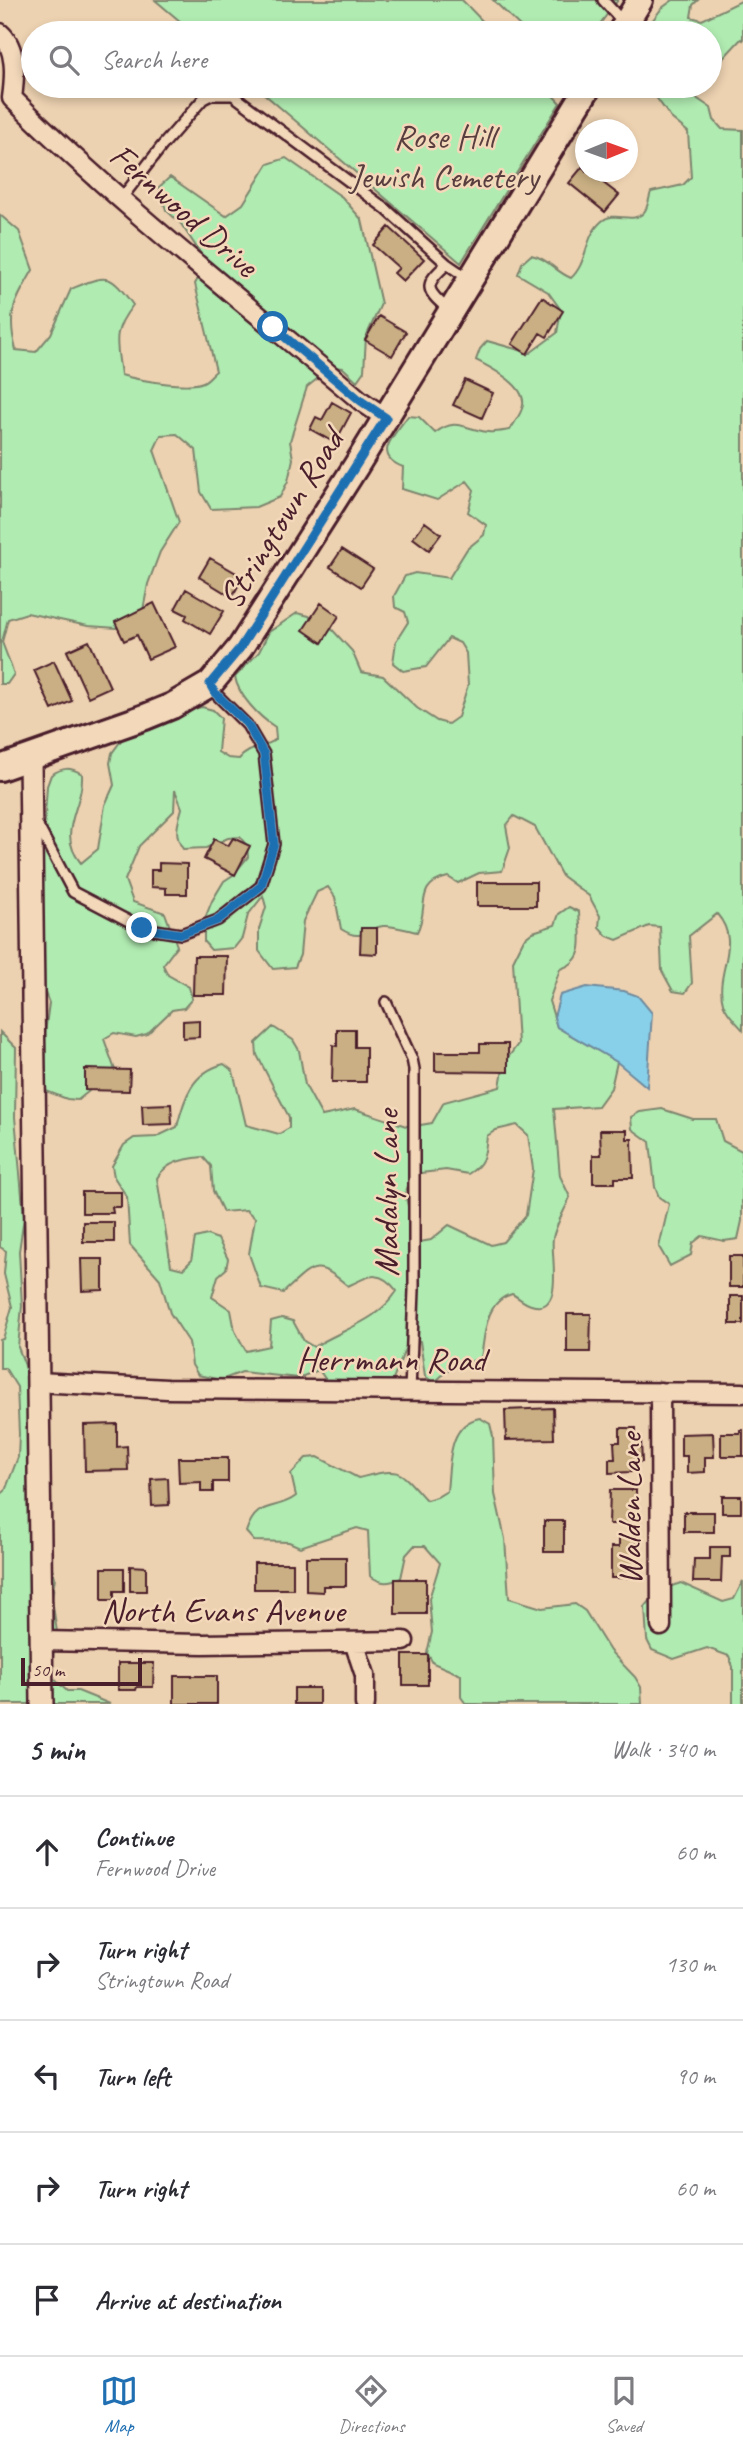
<!DOCTYPE html>
<html lang="en">
<head>
<meta charset="utf-8">
<style>
  body { margin:0; font-family:Caveat,sans-serif; background:#f2f2f3; color:#2b2b33 }
  .compass { position:absolute; left:575px; top:119px; width:63px; height:63px; border-radius:50%; background:#fff; box-shadow:0 4px 10px #0003; rotate:89deg }
  .scale { position:absolute; left:21px; bottom:18px; width:121px; box-sizing:border-box; padding-left:7px; border:4px solid #4a1f2b; border-top:0; font-size:19px; line-height:24px; white-space:nowrap; color:#4a1f2b; -webkit-text-stroke:5px #f3d8ba; paint-order:stroke }
  .stop { position:absolute; width:21px; height:21px; margin:-16px; border:5px solid #1f6fb2; border-radius:50%; background:#fff }
  .stop.end { background:#1f6fb2; border-color:#fff; box-shadow:0 2px 7px #0008 }
  .list { margin:0; padding:0; list-style:none }
  h2 { display:flex; justify-content:space-between; align-items:center; height:91px; margin:0; padding:0 28px; font-size:30px }
  h2 small { font-size:23px; font-weight:400; color:#7c7c81 }
  .list li { display:grid; grid-template-columns:46px 1fr auto; gap:21px; align-items:center; box-sizing:border-box; height:112px; padding:0 28px; border-top:2px solid #e1e1e2 }
  .list b { display:block; font-size:26px; white-space:nowrap }
  .list p { margin:0; font-size:23px; white-space:nowrap; color:#7c7c81 }
  .list em { font-size:23px; font-style:normal; color:#7c7c81 }
  .icon { flex:none; width:38px; height:38px; fill:none; stroke:currentColor; stroke-width:2; stroke-linecap:round; stroke-linejoin:round }
  .map { position:relative; flex:none; width:743px; height:1704px; overflow:hidden }
  .search { position:absolute; background:#fff; box-shadow:0 4px 10px #0003; left:21px; right:21px; top:21px; height:77px; display:flex; align-items:center; gap:18px; box-sizing:border-box; padding:0 24px; border-radius:38px; color:#7c7c81; font-size:26px }
  .sheet { height:651px; background:#fff }
  nav { display:flex; justify-content:space-around; align-items:center; box-sizing:border-box; height:98px; border-top:2px solid #e1e1e2; background:#fff; font-size:19px; color:#7c7c81 }
  nav a { display:grid; justify-items:center; gap:4px }
  nav .on { color:#1f6fb2 }
  .map>svg:first-child { display:block }
  .green { fill:#b0ebb1; stroke:#7d856e; stroke-width:2; fill-rule:evenodd }
  .water { fill:#88d0e9; stroke:#6f899d; stroke-width:2 }
  .building { fill:#c9af83; stroke:#4a1f2b; stroke-width:2 }
  .lines { fill:none; stroke-linecap:round; stroke-linejoin:round }
  .service-casing { stroke:#4a1f2b; stroke-width:14 }
  .minor-casing { stroke:#4a1f2b; stroke-width:23 }
  .tertiary-casing { stroke:#4a1f2b; stroke-width:26 }
  .secondary-casing { stroke:#4a1f2b; stroke-width:30 }
  .service { stroke:#f3d8ba; stroke-width:9 }
  .minor { stroke:#f3d8ba; stroke-width:18 }
  .tertiary { stroke:#f3d8ba; stroke-width:21 }
  .secondary { stroke:#f3d8ba; stroke-width:24 }
  .route { stroke:#1f6fb2; stroke-width:9 }
  .labels { text-anchor:middle; dominant-baseline:central; stroke-width:5; stroke-linejoin:round; paint-order:stroke }
  .park-label { font-size:35px; fill:#593e3f; stroke:#f3d8ba }
  .street-label { font-size:35px; fill:#4a1f2b; stroke:#f3d8ba }
</style>
</head>
<body>
<div class="map">
<svg width="743" height="1704" viewBox="0 0 743 1704">
  <rect width="100%" height="100%" fill="#edd2b1"/>
  <filter id="ink" filterUnits="userSpaceOnUse"><feTurbulence type="fractalNoise" baseFrequency=".0143" numOctaves="2"/><feDisplacementMap in="SourceGraphic" scale="14" xChannelSelector="R" yChannelSelector="G"/><feConvolveMatrix kernelMatrix="1 2 1 2 8 2 1 2 1" color-interpolation-filters="sRGB"/></filter>
  <g filter="url(#ink)">
    <path class="green" d="M155,0H462L494,33H194Z
      M493,0H618L593,33H527Z
      M673,0H698L693,5L691,17L702,20L743,0V40L741,39L717,65L710,68V33H643L662,8Z
      M255,86H544L560,103L461,263Z
      M652,86H693L692,95L711,108L714,120L722,129L743,130V1030C736,1022 726,1013 723,1003C714,972 743,944 717,914L689,936L692,983L685,993L673,991L662,971L660,927L649,926L617,940L607,936L599,927L600,916L589,896L562,876L535,827L514,816L506,826L510,848L502,871L479,873L458,883L448,877C413,885 430,908 417,932C407,930 393,925 383,926C363,929 363,943 341,929L335,897L328,887L317,892L303,921L300,955L295,967L273,969L259,951V929L266,907L263,896L248,915L242,938L234,948L211,950L204,942V921L212,901L224,881L233,875L248,857L247,846L240,837L228,838L206,848L183,849C173,834 178,824 182,808L175,790L174,811L139,846L125,880L133,902L165,913L177,946L163,965L168,975L189,987L192,999L184,1008L172,1010L147,1034L136,1037L114,1033L104,1039L115,1070L78,1100L67,1099L46,1091L43,1048L49,1003L41,982L35,862L44,830L47,786L51,775C63,767 70,767 82,774C84,807 55,832 81,863L98,849L105,805L114,785L110,763L112,753L128,731L158,717L202,707L213,710L221,718L218,752L228,758L239,759C250,746 264,749 276,739L275,727C259,717 238,695 235,677L259,652L269,632L297,613L309,616L317,625H328L352,651L361,672L383,676L417,708L437,721L448,724L458,717L468,685L466,653L460,643L449,638L426,667L403,671L393,663L396,641L408,622L405,612L395,607L394,596L405,576L415,573L449,578L467,549L484,535L486,525L468,512L474,490L467,481L437,500L402,489L403,467C371,455 395,434 408,416L419,417L435,433C457,416 465,430 488,432C495,433 503,431 510,430C514,423 522,413 523,405C526,385 491,368 476,360L480,349L487,341L530,353L557,333L561,310L548,292L518,274L522,263L531,255C548,258 554,271 571,278C588,263 584,236 602,221C615,210 633,225 644,212C648,208 649,197 651,192L683,185L691,177L688,132L671,118L651,90Z
      M286,158L342,197L362,220L381,304L366,337L364,371L357,381L343,368L332,367L307,387L290,441L293,459L288,481L280,497L256,507L211,509L201,492L196,450L177,434L161,435L154,450L179,522L160,552L148,584L141,621L132,629L88,626L27,613L8,619L2,642L14,674L7,684H0V215L19,231L33,270C15,302 6,312 16,350L36,352L51,334L71,289C108,274 109,272 133,305C111,333 117,342 121,375C137,380 189,389 203,382C208,380 212,374 216,371L195,284L201,273L203,257L181,224L166,210L159,187L170,177L226,216L243,204L268,164Z
      M569,907L579,912C580,935 588,961 560,969L549,1001L557,1027L617,1062L611,1088L598,1106L554,1109L560,1176L570,1197C565,1210 556,1224 553,1238C550,1253 566,1316 531,1305C525,1304 518,1297 512,1294C485,1301 485,1334 481,1358L449,1369L434,1383L425,1376L420,1341L409,1339L393,1380C379,1383 337,1389 326,1380C325,1379 320,1371 319,1370L298,1378L242,1372L221,1380L198,1375L192,1365L189,1342L170,1313L160,1279L130,1245L127,1197L114,1177L112,1166L124,1145L134,1138L156,1137L177,1127C184,1098 192,1072 224,1064L233,1071L246,1125L279,1134L289,1128V1117L257,1055L256,1043L273,1027L293,1040L299,1050L305,1085L322,1116L355,1109L409,1127L432,1123L444,1102L500,1087L504,1063L518,1044L513,961L524,939L533,932L555,925L559,914ZM517,1125L528,1135L533,1169L526,1215L503,1242L491,1245L449,1225L431,1240L420,1242L410,1236V1215L405,1193L413,1174L446,1170L468,1174C485,1164 485,1154 487,1136L496,1130ZM203,1157L211,1166L213,1191L223,1212L246,1210L255,1218L249,1254L261,1288L283,1293C313,1266 315,1258 348,1286C370,1275 380,1269 397,1291C378,1321 343,1329 314,1347L304,1341L293,1321L282,1318L271,1321L269,1346L246,1351L235,1331L231,1310L212,1297L218,1276L226,1269L228,1259L218,1239L207,1235L195,1238L191,1261L183,1269L171,1266L157,1178C167,1161 185,1159 203,1157Z
      M0,1032L16,1048L15,1117L24,1218L19,1251L22,1306L18,1347L30,1379L34,1514L55,1577L52,1599L57,1632L50,1675L67,1691H78L110,1704H0V1495L5,1491L18,1457L19,1434L17,1387L5,1368H0V1340L3,1339L12,1307L4,1274L6,1251L0,1247Z
      M662,1109L693,1119H716L723,1141L742,1151V1221L738,1239L724,1241L702,1236L693,1243L691,1255L670,1266L659,1247L669,1204L659,1197L655,1187L650,1142L632,1129L631,1117L640,1112Z
      M480,1418L490,1424L493,1436L495,1494L505,1539L509,1598L542,1608L575,1604L585,1611L610,1651L635,1677L641,1687L642,1704H466L461,1697V1675L433,1663L427,1653L432,1632L429,1599L440,1563L425,1546H414L406,1555L401,1578C388,1584 382,1584 370,1576L368,1531L357,1528L300,1547L289,1542L254,1541L246,1532C257,1498 276,1512 296,1496L291,1474L306,1458L318,1457L358,1478C402,1468 396,1467 426,1500L437,1497L447,1491C450,1465 447,1424 480,1418Z
      M743,1581V1704H733V1667L729,1656L707,1648L674,1659L652,1650L647,1640L645,1607L659,1590L681,1583L723,1602L734,1599Z"/>
    <path class="water" d="M587,987L624,991L638,996L652,1013L647,1087L617,1062L557,1027L554,1017L560,995Z"/>
    <path class="building" d="M583,166L586,172H589L619,195L605,212L569,183Z
      M389,227L424,259L403,281L394,273L399,268L373,245Z
      M542,297L563,311L547,337L540,333L527,354L512,344Z
      M379,316L406,332L392,356L365,340Z
      M465,380L493,393L482,418L453,405Z
      M332,402L351,413L335,443L310,429L316,417L322,420Z
      M425,522L441,534L429,550L413,538Z
      M342,549L373,569L361,587L330,567Z
      M210,558L243,577L232,597L199,577Z
      M186,589L224,611L210,634L185,619L187,615L175,609Z
      M154,603L175,647L148,659L137,635L124,641L115,622Z
      M321,603L339,616L322,643L303,630Z
      M89,641L110,687L88,697L67,651Z
      M54,661L72,701L52,710L34,670Z
      M233,838L250,846L235,875L204,859L214,839L228,846Z
      M159,863L187,864V894H166V888L151,887V870H159Z
      M477,882H536V906H477Z
      M361,928H377V954L360,953Z
      M194,956H227L226,995H193Z
      M199,1020V1037L183,1038V1021Z
      M337,1029H355V1047H366V1082H332L333,1045L337,1046Z
      M480,1044H508V1072L435,1071V1052H480Z
      M85,1069L130,1070L129,1091L85,1090Z
      M171,1104L172,1124L143,1125L142,1105Z
      M600,1130H627V1139H632L633,1178H615V1183H593V1155H601Z
      M82,1192H121V1207H112L113,1213H82Z
      M83,1222H114V1242H83Z
      M729,1256H743V1287H729Z
      M81,1259H103V1290L82,1291Z
      M730,1296H743V1324H730Z
      M567,1314H591L590,1352H567Z
      M553,1408L554,1439L506,1440L505,1410Z
      M117,1424V1447L127,1446L128,1470L85,1471L84,1425Z
      M620,1428H636V1442L641,1441L642,1462H630L631,1472L609,1473V1459H615L614,1442H620Z
      M740,1430H743V1456H721V1433H740Z
      M713,1433L714,1457H705V1472L687,1473V1456H681V1434Z
      M178,1458H228V1482H213V1492H201V1482L179,1483Z
      M168,1478L169,1505L152,1506L151,1479Z
      M610,1490H636V1524H609Z
      M722,1496H741V1513H722Z
      M684,1512H714V1532H684Z
      M544,1521H564V1552H544Z
      M619,1537H636V1578H611V1547H619Z
      M710,1547H730V1557H722L721,1582H693L694,1559H710Z
      M306,1557H346V1586H323V1592L306,1591Z
      M254,1563H293V1589H254Z
      M130,1566L146,1567V1591H130Z
      M102,1568H124V1591H114V1600H102Z
      M395,1579H426V1614H395Z
      M403,1655H428V1685H403Z
      M118,1663H154L153,1687H137L136,1690H118Z
      M174,1676H217V1704H174Z
      M294,1688H319V1704H294Z"/>
    <g class="lines">
      <defs>
        <path id="service" d="M603,0L623,22
          M121,199L162,146L203,99L211,95H233L386,209L447,264L469,279
          M447,264C423,285 425,290 449,310
          M37,824L73,892L142,928L181,934L218,920L261,886L274,844L264,754L247,725L215,693L211,685
          M386,1002L412,1059L414,1069V1290L410,1391"/>
        <path id="minor" d="M0,33C17,48 15,76 12,98
          M12,98C122,207 243,301 361,401L386,418
          M38,1382L167,1389L743,1393
          M660,1392L661,1626
          M41,1641L203,1644L404,1641
          M354,1642L365,1675V1704"/>
        <path id="tertiary" d="M30,758L42,1704"/>
        <path id="secondary" d="M620,33L640,0
          M0,768L145,717L172,706L210,684L240,648L356,466L589,86"/>
      </defs>
      <use href="#service" class="service-casing"/>
      <use href="#minor" class="minor-casing"/>
      <use href="#tertiary" class="tertiary-casing"/>
      <use href="#secondary" class="secondary-casing"/>
      <use href="#service" class="service"/>
      <use href="#minor" class="minor"/>
      <use href="#tertiary" class="tertiary"/>
      <use href="#secondary" class="secondary"/>
    </g>
  </g>
  <g class="lines" filter="url(#ink)">
    <path class="route" d="M142,928L181,934L218,920L261,886L274,844L264,754L247,724L215,693L210,684L240,648L386,418L361,401L273,327"/>
  </g>
  <g class="labels">
    <g class="park-label">
      <text x="444" y="136">Rose Hill<tspan x="444" dy="40">Jewish Cemetery</tspan></text>
    </g>
    <g class="street-label">
      <text transform="translate(184 210) rotate(41)">Fernwood Drive</text>
      <text transform="translate(281 519) rotate(-58)">Stringtown Road</text>
      <text transform="translate(386 1193) rotate(-90)">Madalyn Lane</text>
      <text x="391" y="1359">Herrmann Road</text>
      <text transform="translate(629 1509) rotate(-90)">Walden Lane</text>
      <text x="223" y="1610">North Evans Avenue</text>
    </g>
  </g>
</svg>
<svg class="compass" viewBox="-18 -18 36 36"><path d="M0-13l5 13h-10z" fill="#e53935"/><path d="M0 13l5-13h-10z" fill="#7c7c81"/></svg>
<div class="scale">50 m</div>
<div class="stop" style="left:273px;top:327px"></div>
<div class="stop end" style="left:142px;top:928px"></div>
<div class="search"><svg class="icon" aria-label="search" viewBox="0 0 24 24"><circle cx="10" cy="10" r="6"/><path d="M15 15l6 6"/></svg>Search here</div>
</div>
<section class="sheet">
<h2>5 min<small>Walk · 340 m</small></h2>
<ul class="list">
<li><svg class="icon" aria-label="ahead" viewBox="0 0 24 24"><path d="M12 20V5M6 11l6-6 6 6"/></svg><div><b>Continue</b><p>Fernwood Drive</p></div><em>60 m</em></li>
<li><svg class="icon" aria-label="right" viewBox="0 0 24 24"><path d="M7 20v-9h11M14 6l5 5-5 5"/></svg><div><b>Turn right</b><p>Stringtown Road</p></div><em>130 m</em></li>
<li><svg class="icon" aria-label="left" viewBox="0 0 24 24"><path d="M17 20v-9H6M10 6l-5 5 5 5"/></svg><div><b>Turn left</b></div><em>90 m</em></li>
<li><svg class="icon" aria-label="right" viewBox="0 0 24 24"><path d="M7 20v-9h11M14 6l5 5-5 5"/></svg><div><b>Turn right</b></div><em>60 m</em></li>
<li><svg class="icon" aria-label="arrive" viewBox="0 0 24 24"><path d="M6 21V4h12l-3 4 3 4H6"/></svg><div><b>Arrive at destination</b></div></li>
</ul>
</section>
<nav>
<a class="on"><svg class="icon" aria-label="map" viewBox="0 0 24 24"><path d="M3 6l6-2 6 2 6-2v14l-6 2-6-2-6 2zM9 4v14M15 6v14"/></svg>Map</a>
<a><svg class="icon" aria-label="directions" viewBox="0 0 24 24"><path d="M12 3l9 9-9 9-9-9zM9 14v-3h6M13 9l2 2-2 2"/></svg>Directions</a>
<a><svg class="icon" aria-label="saved" viewBox="0 0 24 24"><path d="M7 4h10v16l-5-4-5 4z"/></svg>Saved</a>
</nav>
</body>
</html>
